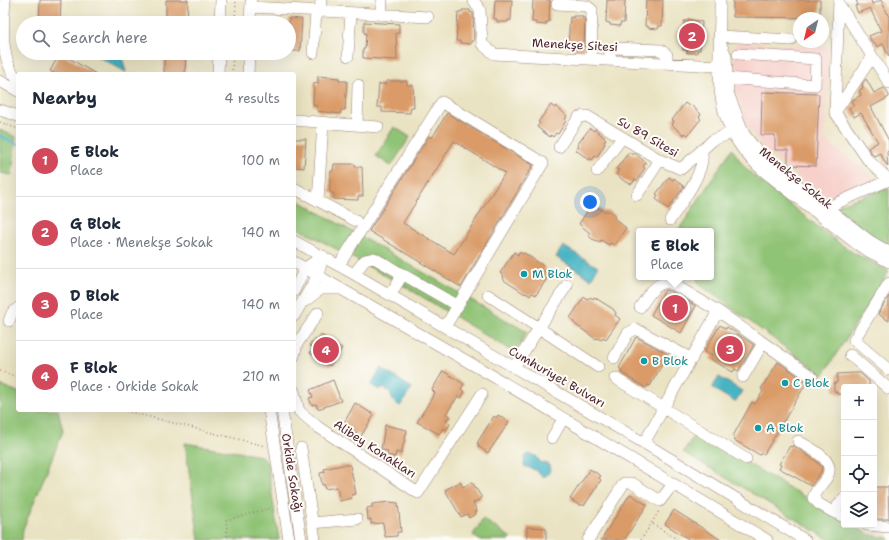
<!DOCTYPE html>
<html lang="en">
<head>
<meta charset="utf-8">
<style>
  body { margin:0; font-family:"Shantell Sans",sans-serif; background:#f6f6f7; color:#1f2937 }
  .controls { position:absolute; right:12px; bottom:12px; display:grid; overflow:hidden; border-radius:4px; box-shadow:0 4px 16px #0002 }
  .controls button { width:36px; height:36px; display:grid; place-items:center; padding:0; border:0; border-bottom:1px solid #e0e1e3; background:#fff; color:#1f2937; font:20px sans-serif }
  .compass { position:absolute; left:793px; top:12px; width:36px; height:36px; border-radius:50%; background:#fff; box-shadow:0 4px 16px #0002; rotate:215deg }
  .you { position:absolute; left:590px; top:202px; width:14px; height:14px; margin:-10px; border:3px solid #fff; border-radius:50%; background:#1a73e8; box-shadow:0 0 0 6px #1a73e833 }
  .badge { display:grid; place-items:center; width:26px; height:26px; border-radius:50%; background:#d1495b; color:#fff; font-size:13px; font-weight:700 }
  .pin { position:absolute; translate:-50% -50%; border:2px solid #fff; box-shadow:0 1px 4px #0006 }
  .popup { position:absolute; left:636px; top:228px; width:78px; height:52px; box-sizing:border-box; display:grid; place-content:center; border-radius:4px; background:#fff; filter:drop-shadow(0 1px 3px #0005); font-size:13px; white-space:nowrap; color:#747a83 }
  .popup b { font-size:15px; color:#1f2937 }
  .popup::after { content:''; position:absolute; left:50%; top:100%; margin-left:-8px; border:8px solid transparent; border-top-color:#fff }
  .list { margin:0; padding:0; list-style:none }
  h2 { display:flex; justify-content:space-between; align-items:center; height:52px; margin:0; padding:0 16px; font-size:17px }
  h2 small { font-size:13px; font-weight:400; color:#747a83 }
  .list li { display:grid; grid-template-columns:26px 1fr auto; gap:12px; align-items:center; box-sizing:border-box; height:72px; padding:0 16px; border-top:1px solid #e0e1e3 }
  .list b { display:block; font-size:15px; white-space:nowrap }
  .list p { margin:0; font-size:13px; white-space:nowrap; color:#747a83 }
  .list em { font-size:13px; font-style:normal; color:#747a83 }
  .icon { flex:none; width:22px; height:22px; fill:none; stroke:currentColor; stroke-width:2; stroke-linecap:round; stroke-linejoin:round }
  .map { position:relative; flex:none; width:889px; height:540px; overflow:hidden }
  .search { position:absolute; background:#fff; box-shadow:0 4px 16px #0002; left:16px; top:16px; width:280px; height:44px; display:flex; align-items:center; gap:10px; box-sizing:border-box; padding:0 14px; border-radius:22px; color:#747a83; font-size:15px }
  .panel { position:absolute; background:#fff; box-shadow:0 4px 16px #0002; left:16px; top:72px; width:280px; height:340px; border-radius:4px }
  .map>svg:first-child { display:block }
  .built { fill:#f7d0cb }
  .green { fill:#8fc375; stroke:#6c7150 }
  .water { fill:#47b4c4; stroke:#486a78 }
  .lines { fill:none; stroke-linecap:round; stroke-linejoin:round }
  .stream { stroke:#47b4c4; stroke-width:3 }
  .building { fill:#da9b68; fill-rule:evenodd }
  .minor-casing { stroke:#9a8177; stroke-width:12 }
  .path { stroke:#9a8177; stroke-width:1.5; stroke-dasharray:1 3; stroke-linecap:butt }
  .minor { stroke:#fff; stroke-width:11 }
  .culture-dot { fill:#0f9aa8; stroke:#fdfcf7; stroke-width:1.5 }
  .labels { text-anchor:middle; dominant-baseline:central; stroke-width:4; stroke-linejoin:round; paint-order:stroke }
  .street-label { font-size:12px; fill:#4a1f2b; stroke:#fdfcf7 }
  .culture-label { font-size:12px; fill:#0d838f; stroke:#fdfcf7; text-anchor:start }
</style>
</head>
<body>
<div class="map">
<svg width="889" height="540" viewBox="0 0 889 540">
  <rect width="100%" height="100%" fill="#fdfcf7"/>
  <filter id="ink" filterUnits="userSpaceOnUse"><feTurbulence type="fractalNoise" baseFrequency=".025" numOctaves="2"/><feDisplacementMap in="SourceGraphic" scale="8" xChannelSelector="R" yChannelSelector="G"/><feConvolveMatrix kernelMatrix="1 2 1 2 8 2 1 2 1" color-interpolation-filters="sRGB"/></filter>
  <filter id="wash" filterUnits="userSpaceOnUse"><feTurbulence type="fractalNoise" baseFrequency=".012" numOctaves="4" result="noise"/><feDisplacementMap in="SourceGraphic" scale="16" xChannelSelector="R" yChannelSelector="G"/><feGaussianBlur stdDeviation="0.9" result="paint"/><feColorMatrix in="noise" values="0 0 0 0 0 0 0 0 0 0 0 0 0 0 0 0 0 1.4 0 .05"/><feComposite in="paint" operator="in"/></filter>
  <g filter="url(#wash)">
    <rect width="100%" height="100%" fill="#eae3c3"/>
    <path class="built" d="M736,42L829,47L824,139L875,179L826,198L762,148L746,124L737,95L734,58Z"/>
    <path class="green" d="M394,127L410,137L391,166L376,156Z
      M0,130L16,137L12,175L0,173Z
      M732,149L743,165L756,178L831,237L852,252L889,271L823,375L700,285L696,277H711V231H678Z
      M888,188L889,189V247L879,241L839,211L838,207L840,204Z
      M294,198L527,332L515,353L406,287L294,226Z
      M0,385L18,392V410H58L63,431L23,529L22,540H0Z
      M696,433L844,520V525H852L870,535L889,538V540H830L683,452Z
      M185,443L261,456L267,462L279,540H199Z
      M483,519L511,538L509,540H479L473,535Z"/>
    <path class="water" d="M92,53H121L126,72Z
      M563,246L598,267L591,279L556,257Z
      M381,368L412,388L400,406L393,401L390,392L384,388L378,389L371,385Z
      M719,377L742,391L735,402L712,388Z
      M528,454L536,456L540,462L548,464C551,469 550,472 546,476H541L535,470L524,466L525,457Z"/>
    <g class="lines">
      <path class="stream" d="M0,136L18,144"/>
    </g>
    <g id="blocks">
      <path class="building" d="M40,0H61L60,22L39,23Z
        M166,0H188L187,23H166Z
        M495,0H512L511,20H508V22H497V19H494Z
        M533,0H550L549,22H546V25L536,24V22H532Z
        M607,0H625L624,23H620V26L610,25V23L606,22Z
        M646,0H663L662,26H659L658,29L648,28V26H645Z
        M733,0H820V18L733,17Z
        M856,0H871L872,4L881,0L889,17V57L883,44L877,47L875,43L873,44L869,36L881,31L870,8L858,13L855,6L858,5Z
        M462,10H470V12L473,13L474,41H471V44L460,43V41H456L458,12H462Z
        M573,16H582V18H585L584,47H583L582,50L572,49V47L568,46L570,17L573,18Z
        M289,18L302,19L300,51H289Z
        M688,19L702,22L700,50H697V53H687V50H683L684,21H688Z
        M364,22L399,24V33H396L397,60L363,58V49H365L366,33H364Z
        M60,53L96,74H55L50,71Z
        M164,53H186L185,74H164Z
        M318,76L339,78V81H347L345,110H341L340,114L317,111V106L313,105L314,83L318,84Z
        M866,79L874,93L884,88L889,95V97L871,107L889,141V150L887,152L888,167L880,153L874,156L868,148L878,142L861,113L854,117L849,108L854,105L851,101L861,95L859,90L863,88L862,84Z
        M386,81H407V85H413L414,107H411L410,113L382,112V107H377L379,84H386Z
        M762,92L819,94L816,166L788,165V150H775V135H761Z
        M685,103L689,106L690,104L701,114L699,117L701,119L688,135L685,133L684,135L672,125L674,121L672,120Z
        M551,105L555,108L556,106L567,116L565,119L566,121L558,134L556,133L553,137L551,135L550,137L537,127L540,123L538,122Z
        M447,113L533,165L461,287L369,231L429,136L432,138ZM454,141L505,173L454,254L403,223Z
        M590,128L594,131L595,129L606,139L604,142L605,144L597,157L595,156L592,160L590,158L589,160L576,150L579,146L577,145Z
        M294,139H306L304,168L294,167Z
        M629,152L633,155L635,153L646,163L643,166L645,168L637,181L635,179L632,184L624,181L616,174L619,170L616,169Z
        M334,164H355V167H362L363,196H358V200L334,199V193H330V171H333Z
        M669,177L673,180L674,178L684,187L668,209L656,199L658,195L656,194Z
        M591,205L594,208L596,206L603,211H609L615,215L614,218L626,228L614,245L610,243L609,245L601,240L600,242L592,239L588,235L590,233L579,224Z
        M514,252L518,255L519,252L523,254L524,253L542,265L546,269L544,271L550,274L536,295L532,293L530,296L526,293L525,294L505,281L503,278L504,276L500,273Z
        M665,290L670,291L696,306L681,333L651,315Z
        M889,296V321L878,314Z
        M584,297L588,299L590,297L593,299L594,297L613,309L616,313L615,315L620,319L606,339L603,337L601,340L597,338L596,339L576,325L573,322L574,321L570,318Z
        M720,325L726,329L727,327L754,345L738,371L735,369L733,372L710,359L712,356L704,352Z
        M321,335L342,348L330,366L310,353L313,348L309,345L314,339L317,341Z
        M636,337L668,354L650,386L648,385L646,388L620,372L622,370L619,368Z
        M778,362L807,382L764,454L762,453L760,455L734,440L735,438L733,436L752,402L755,404L763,391L761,389Z
        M443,371L464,384L461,389L465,392L461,398L458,396L446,414L450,416L446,421L450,424L446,430L443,428L439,434L417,422L435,393L432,390Z
        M854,373H860L869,381V387H844V394H837V392L834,391V383H837V374Z
        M333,380L341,401L318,409L316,404L312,405L309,398L313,397L310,390Z
        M355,403L374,415L361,436L356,433L353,437L347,433L349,429L343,425Z
        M498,415L509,422L488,453L478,446L479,444L477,443L494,416L496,418Z
        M385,425L407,430L401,454L396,452L395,457L387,455L388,451L381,450Z
        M793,445L816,461L822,467L821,472L811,486L779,468L781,465L779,464L790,446L792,447Z
        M342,465H350L356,494L351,495L352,498L340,501L337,487L325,489L324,484L322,485L320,473L325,472L324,469Z
        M590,469L601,476L599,478L601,480L584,506L582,504L580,506L570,499Z
        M460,482L463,487L472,482L482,498L473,503L477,511L475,512L476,514L469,518L467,514L461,517L445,490Z
        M874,487H888L889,519H874Z
        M630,494L647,505L624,540H601Z
        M390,502L398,503L401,532H397V536L385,537L383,523L371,524V519L368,520L367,508L372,507V504Z
        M674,510L721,540H690L665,524Z
        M527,527L546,528V540H527Z"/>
    </g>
  </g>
  <g filter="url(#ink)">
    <use href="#blocks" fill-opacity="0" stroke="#9a8177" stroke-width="1"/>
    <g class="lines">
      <defs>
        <path id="minor" d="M5,0C3,27 0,61 18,80
          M473,0L480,10L482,44L494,54L718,66
          M720,0C721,69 705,123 766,173L854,242L868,251L889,262
          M557,4L587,6L592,10L591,59
          M839,4L889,83
          M251,7L428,17
          M320,12L321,0
          M381,15L382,0
          M220,23L221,0
          M250,23L251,2
          M720,36L791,40
          M721,44L726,56L728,93L744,134L757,151L776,168L870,241L889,252
          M313,53L316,12
          M348,56L351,13
          M610,60V52L614,48L661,50L667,55V64
          M218,74L219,53
          M248,74L249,53
          M726,78L815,85L816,59L738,54
          M0,81L18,91
          M0,110L18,116
          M836,111L872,57
          M294,120L378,127
          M357,126L358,85
          M559,147L579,117L587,116L660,160L681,169L713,140L731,133
          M597,171L622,138
          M294,188L356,221
          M637,195L660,160
          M318,201L323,123
          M828,207L889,180L868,160L835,112L839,0
          M670,220C680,205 709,167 701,150
          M294,241L354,274L644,443L805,540
          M294,262L491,375L767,540
          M339,265L442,102L543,163L445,327
          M354,274L365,260L374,258L458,306
          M889,283L854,340L889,370
          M567,285L539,328L598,367
          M294,291L305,268L323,256
          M390,295L403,274
          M488,295L539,328L514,367
          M305,301L321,289H340
          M640,307C648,296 657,278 673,284L718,311L812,377
          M294,316L318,275L323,256
          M9,321L12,313L18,308
          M850,355L889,389
          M294,356L297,344L318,313
          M614,358L628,333L636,329L692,359
          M743,377L763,343
          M615,378L746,459
          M294,391L299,411L318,427L418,493L482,394
          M269,410L289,540
          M282,410L301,540
          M552,438L563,419
          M798,441C810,448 837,460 827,477C823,484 815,490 813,498L819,504L833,512
          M644,443L718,311
          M301,448L315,540
          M844,498L833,512L844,517
          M312,523L357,519
          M867,525L889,527
          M588,540L624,483H632L660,501L673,484"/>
      </defs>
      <use href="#minor" class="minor-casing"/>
      <path class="path" d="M235,23L236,0
        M232,74L233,53
        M0,122L18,129
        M0,371L18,377
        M122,410L265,446
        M653,524L678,540
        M228,540L226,520L271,508
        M641,540L659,511"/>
      <use href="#minor" class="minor"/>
    </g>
  </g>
  <g class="culture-dot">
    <circle cx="524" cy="274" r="4"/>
    <circle cx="644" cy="361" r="4"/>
    <circle cx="785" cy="383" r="4"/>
    <circle cx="758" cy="428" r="4"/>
  </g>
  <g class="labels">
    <g class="street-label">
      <text transform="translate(575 45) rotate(3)">Menekşe Sitesi</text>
      <text transform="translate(648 137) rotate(30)">Su 89 Sitesi</text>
      <text transform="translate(796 178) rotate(39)">Menekşe Sokak</text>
      <text transform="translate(557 377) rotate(30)">Cumhuriyet Bulvarı</text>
      <text transform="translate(375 449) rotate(33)">Alibey Konakları</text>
      <text transform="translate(292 473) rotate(81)">Orkide Sokağı</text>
    </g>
    <g class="culture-label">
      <text x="532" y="274">M Blok</text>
      <text x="652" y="361">B Blok</text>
      <text x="793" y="383">C Blok</text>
      <text x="766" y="428">A Blok</text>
    </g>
  </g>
</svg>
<div class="controls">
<button>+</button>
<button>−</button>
<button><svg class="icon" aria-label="locate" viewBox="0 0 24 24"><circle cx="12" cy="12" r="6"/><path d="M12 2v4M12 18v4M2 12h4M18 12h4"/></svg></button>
<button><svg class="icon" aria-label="layers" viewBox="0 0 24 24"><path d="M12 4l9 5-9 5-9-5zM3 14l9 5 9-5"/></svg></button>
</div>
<svg class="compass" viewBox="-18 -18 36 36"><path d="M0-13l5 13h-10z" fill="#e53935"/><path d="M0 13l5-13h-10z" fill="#747a83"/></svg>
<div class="you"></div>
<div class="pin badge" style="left:675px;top:308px">1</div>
<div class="popup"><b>E Blok</b>Place</div>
<div class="pin badge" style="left:692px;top:36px">2</div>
<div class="pin badge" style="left:730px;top:349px">3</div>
<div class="pin badge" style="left:326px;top:350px">4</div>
<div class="search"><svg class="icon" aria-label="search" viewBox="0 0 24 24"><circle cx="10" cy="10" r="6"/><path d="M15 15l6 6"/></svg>Search here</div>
<section class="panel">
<h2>Nearby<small>4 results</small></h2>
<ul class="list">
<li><span class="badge">1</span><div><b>E Blok</b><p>Place</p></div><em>100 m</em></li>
<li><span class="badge">2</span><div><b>G Blok</b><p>Place · Menekşe Sokak</p></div><em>140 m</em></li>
<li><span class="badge">3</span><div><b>D Blok</b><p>Place</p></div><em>140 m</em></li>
<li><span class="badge">4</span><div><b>F Blok</b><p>Place · Orkide Sokak</p></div><em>210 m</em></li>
</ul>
</section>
</div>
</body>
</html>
